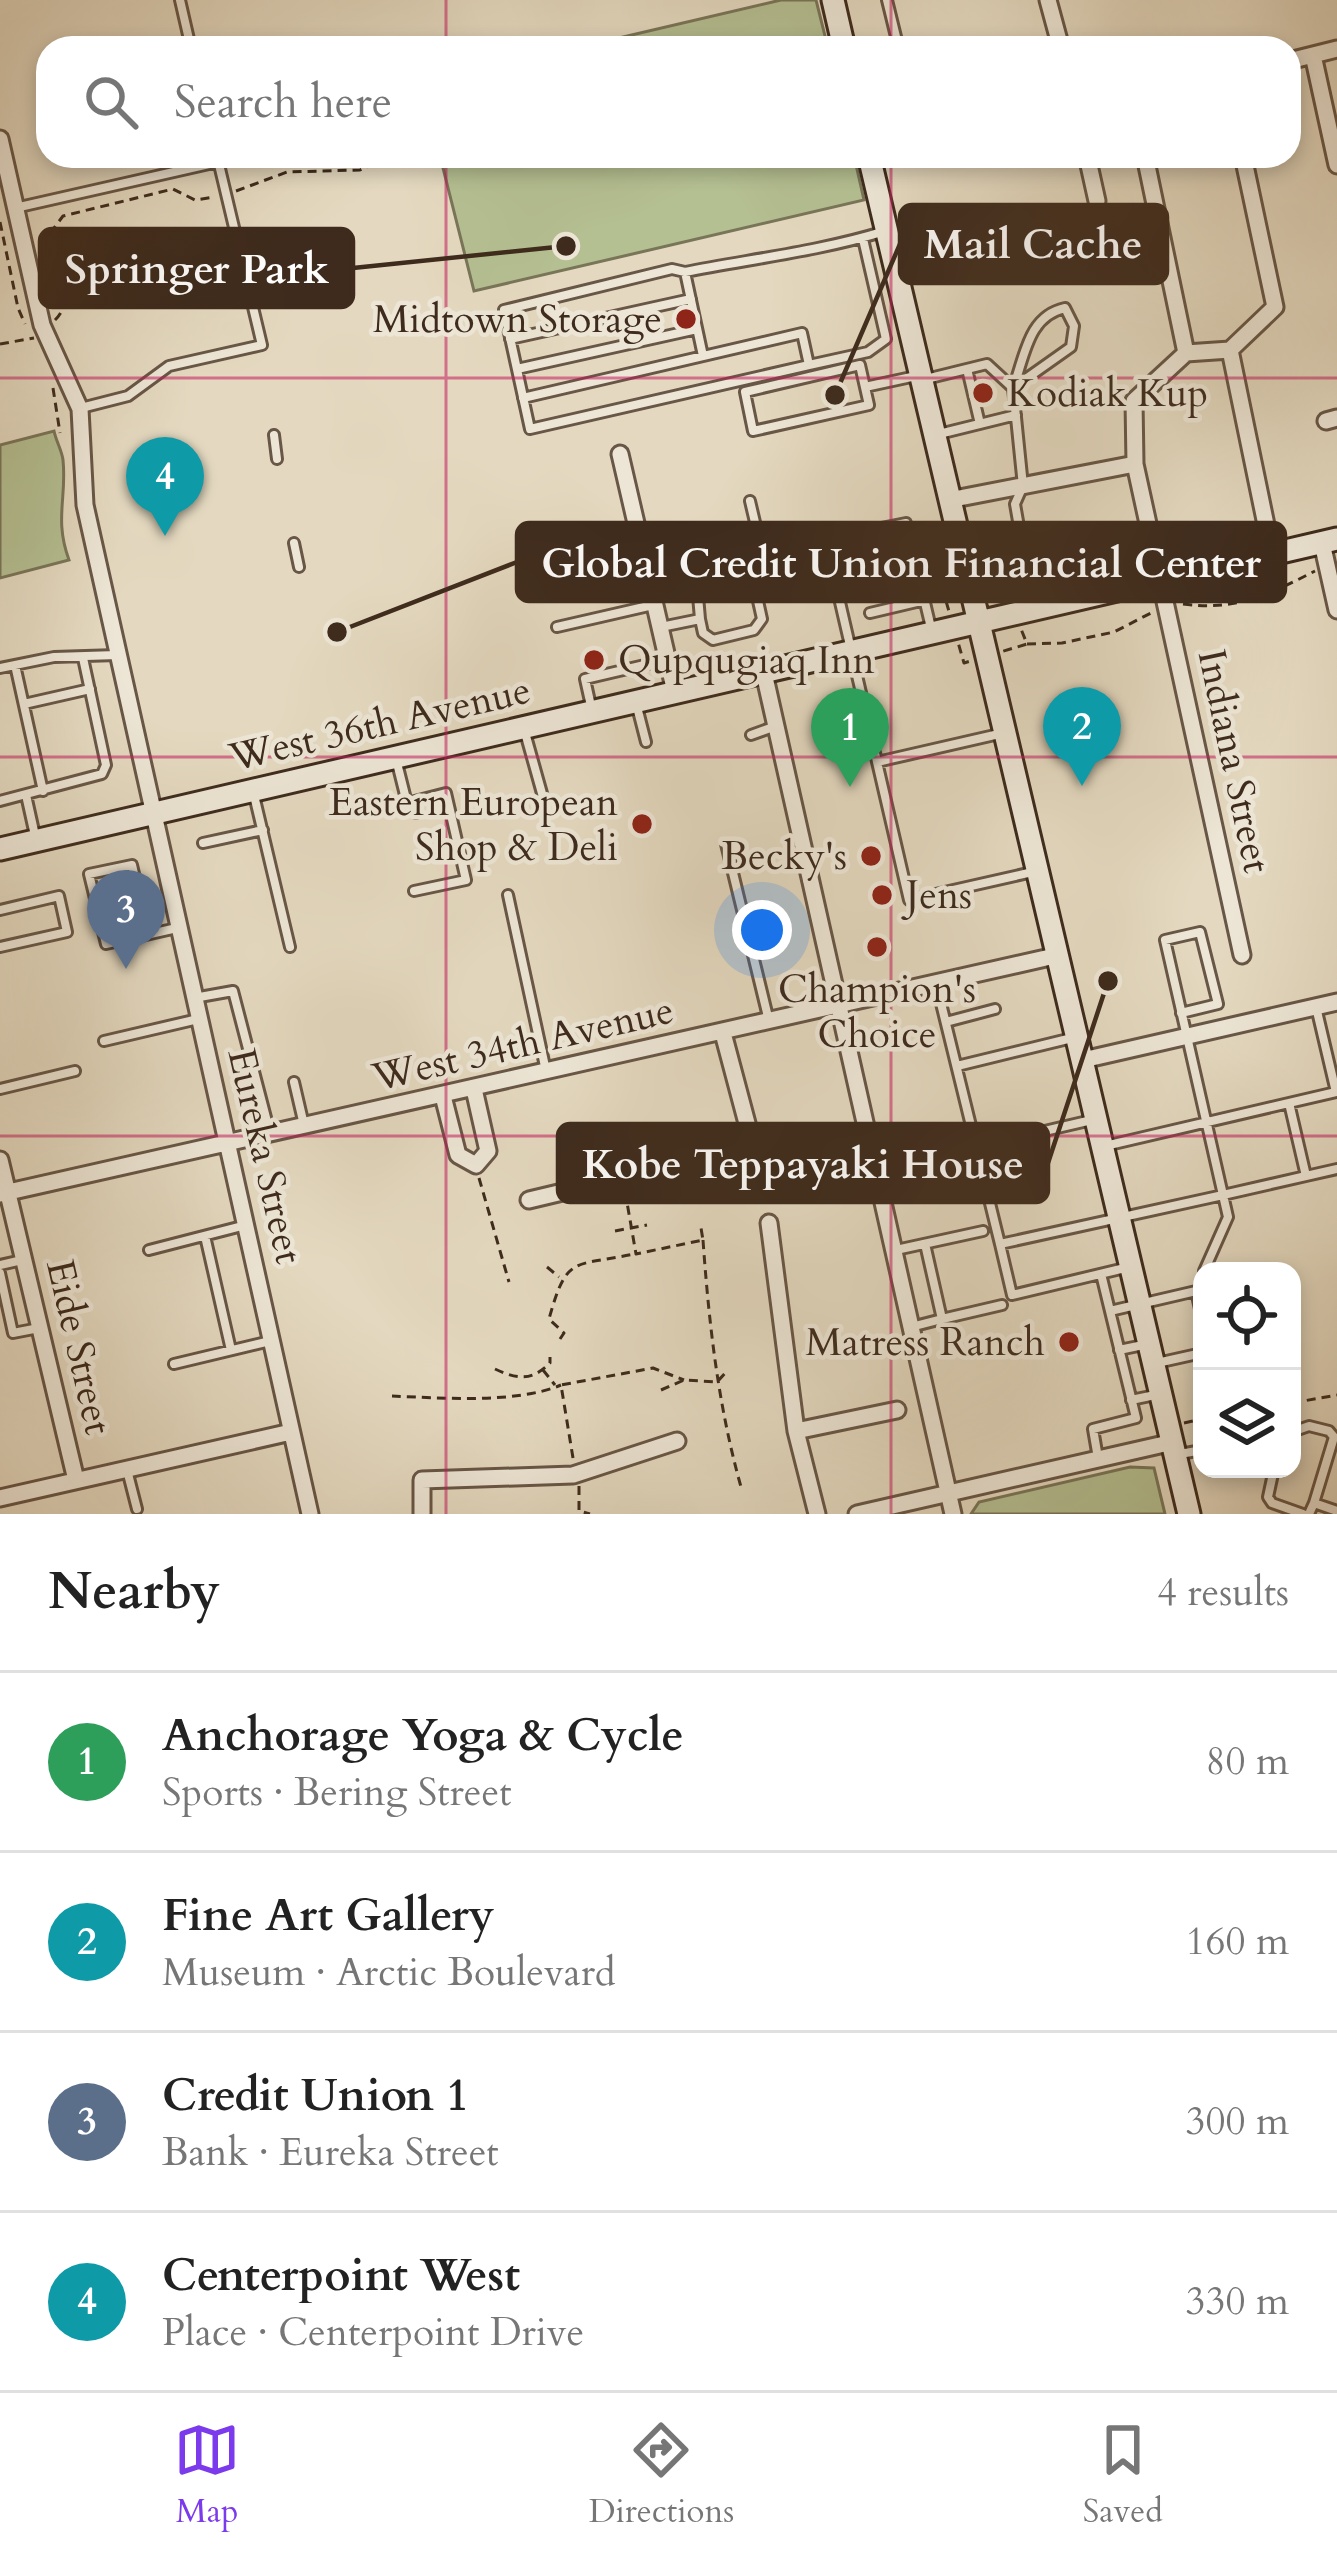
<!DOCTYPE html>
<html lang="en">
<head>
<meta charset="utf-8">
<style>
  body { margin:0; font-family:Cardo,serif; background:#f2f2f2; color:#222 }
  .controls { position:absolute; right:36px; bottom:36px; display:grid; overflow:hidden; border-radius:24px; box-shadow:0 6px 18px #0003 }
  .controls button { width:108px; height:108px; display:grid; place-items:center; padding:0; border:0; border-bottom:3px solid #e0e0e0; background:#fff; color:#222; font:60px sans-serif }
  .you { position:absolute; left:762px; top:930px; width:42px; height:42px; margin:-30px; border:9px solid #fff; border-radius:50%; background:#1a73e8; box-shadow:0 0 0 18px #1a73e833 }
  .badge { display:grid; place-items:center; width:78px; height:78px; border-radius:50%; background:#7c3aed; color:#fff; font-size:39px; font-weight:700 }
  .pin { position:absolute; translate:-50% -99px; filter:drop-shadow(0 3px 6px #0008) }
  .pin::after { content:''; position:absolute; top:63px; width:42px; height:36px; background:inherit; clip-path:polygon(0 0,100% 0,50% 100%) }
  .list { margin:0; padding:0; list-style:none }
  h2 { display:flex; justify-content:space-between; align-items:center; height:156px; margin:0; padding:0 48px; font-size:51px }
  h2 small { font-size:39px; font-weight:400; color:#767676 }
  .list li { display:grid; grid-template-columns:78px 1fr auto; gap:36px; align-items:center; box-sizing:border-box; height:180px; padding:0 48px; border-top:3px solid #e0e0e0 }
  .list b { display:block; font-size:45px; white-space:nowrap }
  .list p { margin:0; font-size:39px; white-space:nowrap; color:#767676 }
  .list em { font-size:39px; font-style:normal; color:#767676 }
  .icon { flex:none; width:66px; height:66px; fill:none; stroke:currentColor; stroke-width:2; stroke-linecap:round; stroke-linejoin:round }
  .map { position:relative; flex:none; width:1337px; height:1514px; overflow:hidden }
  .search { position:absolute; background:#fff; box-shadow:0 6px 18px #0003; left:36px; right:36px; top:36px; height:132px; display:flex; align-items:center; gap:30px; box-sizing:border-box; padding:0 42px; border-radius:36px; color:#767676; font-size:45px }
  .sheet { height:876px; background:#fff }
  nav { display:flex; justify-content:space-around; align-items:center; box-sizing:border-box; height:168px; border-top:3px solid #e0e0e0; background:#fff; font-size:33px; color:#767676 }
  nav a { display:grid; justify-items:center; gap:6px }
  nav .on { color:#7c3aed }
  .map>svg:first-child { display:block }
  .green { fill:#b4bf92; stroke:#797558; stroke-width:3 }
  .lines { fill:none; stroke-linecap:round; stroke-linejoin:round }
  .service-casing { stroke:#685646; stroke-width:14 }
  .minor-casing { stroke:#685646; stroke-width:21 }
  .secondary-casing { stroke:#3e2b1d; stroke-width:27 }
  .path { stroke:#3e2b1d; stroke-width:3; stroke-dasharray:9 6; stroke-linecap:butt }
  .service { stroke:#ede6d6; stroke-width:8 }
  .minor { stroke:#ede6d6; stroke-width:15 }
  .secondary { stroke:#ede6d6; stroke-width:21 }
  .grid { fill:none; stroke:#c2185b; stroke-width:3; stroke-opacity:0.55 }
  .poi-dot { fill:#8f2418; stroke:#ede6d6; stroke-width:4.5 }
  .labels { text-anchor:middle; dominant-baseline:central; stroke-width:9; stroke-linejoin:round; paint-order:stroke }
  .poi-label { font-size:39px; fill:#3e2b1d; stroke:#ede6d6; text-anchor:end }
  .street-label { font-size:39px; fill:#3e2b1d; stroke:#ede6d6 }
  .leader { fill:none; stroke:#3e2b1d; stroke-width:4.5 }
  .callout-dot { fill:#3e2b1d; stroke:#ede6d6; stroke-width:4.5 }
  .callout { fill:#3e2b1d; stroke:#3e2b1d; stroke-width:4.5 }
  .callout-label { font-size:42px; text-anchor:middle; font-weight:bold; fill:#fff }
</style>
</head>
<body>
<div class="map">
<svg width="1337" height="1514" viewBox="0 0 1337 1514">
  <rect width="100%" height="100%" fill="#e4d9c0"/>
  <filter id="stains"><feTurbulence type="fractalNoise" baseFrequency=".00167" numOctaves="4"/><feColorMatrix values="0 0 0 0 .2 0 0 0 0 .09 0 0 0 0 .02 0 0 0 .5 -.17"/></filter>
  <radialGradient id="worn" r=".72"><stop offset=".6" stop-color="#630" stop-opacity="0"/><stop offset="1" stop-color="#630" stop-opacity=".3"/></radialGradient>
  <path class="green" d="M781,0H816L828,48H576Z
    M440,156H854L864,200L474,291Z
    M54,431C56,441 62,451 63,460C67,498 54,519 69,560L0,578V445Z
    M1130,1467L1154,1468L1165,1514H971L979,1502Z"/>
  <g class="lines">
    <defs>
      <path id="service" d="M180,0L191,48
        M885,48L898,45L887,0
        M15,208L218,162
        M685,272L703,356
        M510,339L691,299
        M809,365L868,352L886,339L863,239
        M860,365L869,405L753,431L745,392Z
        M517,369L697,329
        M967,369L980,424
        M922,380L987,364L1013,388C1025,356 1028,316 1065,308L1074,326L1071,347L1013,388L1023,486L1015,504L1026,567
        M865,387L916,376
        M523,398L802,333L809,365L530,429L504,310L672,269L685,272C751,259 821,251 885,231
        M81,408L128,396L169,366L262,345L217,156
        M274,435L277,459
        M935,435L1016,415
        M750,501L762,552L906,523L932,632
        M294,543L299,567
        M912,545L957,535
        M964,553L1022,541
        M830,559L909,900L1037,871
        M870,613L925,600
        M557,627L653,605
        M661,627L700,619L703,633L713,640L754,630L762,619L756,592L745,583L698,596L700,619
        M15,665L43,791
        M0,668L54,657L117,655
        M636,703L646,742
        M24,704L90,689
        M591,706L585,679L666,660
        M524,729L543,797
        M751,735L776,726
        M396,759L407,803L446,793L466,880L414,891
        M877,762L999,734
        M253,791L290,947
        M26,795L36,840
        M0,801L102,774L106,765L83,658
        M407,803L416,813
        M203,843L263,830
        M726,844L769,1021
        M508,895L546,1071
        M0,910L59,896L67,932L0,947
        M148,934L132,865L89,874L106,944L168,930L177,928
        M936,983L1000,1244L1223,1195L1228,1217L1204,1271
        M194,998L233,991L270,1133
        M1181,1013L1218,1004L1200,932L1165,940L1223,1195L1306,1176L1289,1103
        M946,1022L995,1009
        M104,1041L198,1019
        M957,1066L1072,1038
        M294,1082L304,1125
        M0,1089L75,1071
        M1105,1146L1336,1092L1316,1007
        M976,1147L1096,1119
        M1306,1176L1337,1169
        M205,1236L231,1350
        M925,1244L942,1319L1002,1305
        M1000,1244L1012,1295L1129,1267
        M149,1250L246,1225
        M896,1250L983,1231
        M0,1265L22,1260
        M0,1273L13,1333L39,1328
        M1110,1311L1196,1291L1202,1318
        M911,1327L942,1319
        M1119,1350L1148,1344
        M1157,1363L1202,1353
        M174,1364L270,1341
        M1201,1396H1202
        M1131,1400L1160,1394
        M1292,1432L1309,1426L1329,1431L1334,1437L1314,1503
        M1180,1454L1202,1450
        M1098,1458L1093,1429L1136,1418L1101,1274
        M1274,1469L1268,1497L1272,1503L1303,1514
        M127,1470L137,1509
        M1309,1514L1314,1503L1337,1511"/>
      <path id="minor" d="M1048,0L1061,48
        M1313,55L1337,165
        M1289,61L1337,49
        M0,139L42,325L80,409L85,505L310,1514
        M1087,156L1097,201
        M1145,156L1186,353
        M1243,156L1275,307L1230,350L1272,554
        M1230,350L1186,353L1134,401L1135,464L1242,955
        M1326,421L1337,418
        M620,454L675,692
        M949,500L1135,464
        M1322,543L1337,610
        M764,673L953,1514
        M723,1033L765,1191
        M1083,1060L1337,1002
        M443,1096L458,1155L476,1165L488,1151L474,1089
        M0,1160L76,1480
        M0,1194L1059,955
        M529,1200L752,1147
        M769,1223L796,1431L817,1514
        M796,1431L897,1410
        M0,1498L291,1432
        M422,1514V1480L573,1475L677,1441
        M857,1514L1173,1442"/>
      <path id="secondary" d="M833,0L844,48
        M869,156L1189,1514
        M0,849L1337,539"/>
    </defs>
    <use href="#service" class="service-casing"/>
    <use href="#minor" class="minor-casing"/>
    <use href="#secondary" class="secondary-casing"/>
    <path class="path" d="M236,191L287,172L360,170L390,156
      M0,222L18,308L25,324
      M55,320C77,298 60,265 53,238L54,228L63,216L173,189L195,200L215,197
      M0,344L34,338
      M53,388L60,433
      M1005,589L1027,644L964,663L946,601Z
      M1183,604C1237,611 1268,595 1315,571
      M1027,644L1062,643L1114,632L1151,613
      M479,1178L509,1282
      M625,1191L636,1254L703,1240L701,1228
      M615,1231L647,1225
      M703,1240C709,1324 718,1405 741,1487
      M547,1267L559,1277
      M560,1339L564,1333L549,1319C567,1254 573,1267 634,1254
      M495,1369C517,1379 531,1382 550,1363V1357
      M543,1370L555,1385
      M661,1390L684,1380L717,1382L728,1370
      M392,1396C441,1398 516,1404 561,1385
      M1292,1403L1337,1395
      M1184,1423L1202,1419
      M573,1458L561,1385L653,1368L684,1380
      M579,1486V1511L590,1514"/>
    <use href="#service" class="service"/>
    <use href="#minor" class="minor"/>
    <use href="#secondary" class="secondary"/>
  </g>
  <path class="grid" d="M446,0V48M891,0V48M446,156V1514M891,156V1514M0,378H1337M0,757H1337M0,1136H1337"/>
  <g class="poi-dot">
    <circle cx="686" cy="319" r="12"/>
    <circle cx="983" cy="393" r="12"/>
    <circle cx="594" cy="660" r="12"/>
    <circle cx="642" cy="824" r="12"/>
    <circle cx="871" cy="856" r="12"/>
    <circle cx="882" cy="895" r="12"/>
    <circle cx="877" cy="947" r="12"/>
    <circle cx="1069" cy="1342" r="12"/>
  </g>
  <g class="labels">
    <g class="poi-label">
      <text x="662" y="319">Midtown Storage</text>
      <text x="1007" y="393" text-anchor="start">Kodiak Kup</text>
      <text x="618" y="660" text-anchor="start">Qupqugiaq Inn</text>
      <text x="618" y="802">Eastern European<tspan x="618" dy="45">Shop &amp; Deli</tspan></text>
      <text x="847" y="856">Becky's</text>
      <text x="906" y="895" text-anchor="start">Jens</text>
      <text x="877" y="989" text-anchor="middle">Champion's<tspan x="877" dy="45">Choice</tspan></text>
      <text x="1045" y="1342">Matress Ranch</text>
    </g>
    <g class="street-label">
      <text transform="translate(380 724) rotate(-13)">West 36th Avenue</text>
      <text transform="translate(1234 761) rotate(78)">Indiana Street</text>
      <text transform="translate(523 1044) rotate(-13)">West 34th Avenue</text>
      <text transform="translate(265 1156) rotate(77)">Eureka Street</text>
      <text transform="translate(79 1347) rotate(77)">Eide Street</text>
    </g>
  </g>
  <path class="leader" d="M835 395L900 244M566 246L353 268M337 632L517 562M1108 981L1048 1163"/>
  <g class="callout-dot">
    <circle cx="835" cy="395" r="12"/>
    <circle cx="566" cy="246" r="12"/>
    <circle cx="337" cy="632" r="12"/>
    <circle cx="1108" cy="981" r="12"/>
  </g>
  <g class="callout">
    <rect x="900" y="205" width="267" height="78" rx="12"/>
    <rect x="40" y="229" width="313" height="78" rx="12"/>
    <rect x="517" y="523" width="768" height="78" rx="12"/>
    <rect x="558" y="1124" width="490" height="78" rx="12"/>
  </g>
  <g class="callout-label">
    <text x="1033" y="258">Mail Cache</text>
    <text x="197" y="283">Springer Park</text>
    <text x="901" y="577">Global Credit Union Financial Center</text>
    <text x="803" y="1178">Kobe Teppayaki House</text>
  </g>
  <rect width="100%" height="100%" filter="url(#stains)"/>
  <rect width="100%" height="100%" fill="url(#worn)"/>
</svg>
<div class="controls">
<button><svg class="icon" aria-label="locate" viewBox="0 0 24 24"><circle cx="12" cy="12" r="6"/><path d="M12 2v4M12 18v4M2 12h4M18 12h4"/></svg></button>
<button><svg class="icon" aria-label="layers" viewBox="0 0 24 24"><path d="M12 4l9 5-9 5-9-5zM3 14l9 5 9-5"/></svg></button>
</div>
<div class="you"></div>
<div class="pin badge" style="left:850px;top:787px;background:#2e9e5b">1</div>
<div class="pin badge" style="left:1082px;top:786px;background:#0f9aa8">2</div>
<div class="pin badge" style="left:126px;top:969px;background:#5c6f8a">3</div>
<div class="pin badge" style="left:165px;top:536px;background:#0f9aa8">4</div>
<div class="search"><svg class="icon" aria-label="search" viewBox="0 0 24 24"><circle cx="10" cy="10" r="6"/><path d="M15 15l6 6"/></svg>Search here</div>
</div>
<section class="sheet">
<h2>Nearby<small>4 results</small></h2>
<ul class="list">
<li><span class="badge" style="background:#2e9e5b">1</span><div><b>Anchorage Yoga &amp; Cycle</b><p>Sports · Bering Street</p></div><em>80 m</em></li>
<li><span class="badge" style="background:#0f9aa8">2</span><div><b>Fine Art Gallery</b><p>Museum · Arctic Boulevard</p></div><em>160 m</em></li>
<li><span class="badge" style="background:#5c6f8a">3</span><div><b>Credit Union 1</b><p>Bank · Eureka Street</p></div><em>300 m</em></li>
<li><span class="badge" style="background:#0f9aa8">4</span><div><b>Centerpoint West</b><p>Place · Centerpoint Drive</p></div><em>330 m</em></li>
</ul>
</section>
<nav>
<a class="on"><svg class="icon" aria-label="map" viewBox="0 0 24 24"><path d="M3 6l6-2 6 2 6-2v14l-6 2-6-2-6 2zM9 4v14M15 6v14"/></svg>Map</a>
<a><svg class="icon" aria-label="directions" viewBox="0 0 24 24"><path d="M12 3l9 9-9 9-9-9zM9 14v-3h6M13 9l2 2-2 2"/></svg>Directions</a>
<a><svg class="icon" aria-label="saved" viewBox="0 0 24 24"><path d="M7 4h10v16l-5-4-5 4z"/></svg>Saved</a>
</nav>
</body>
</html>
